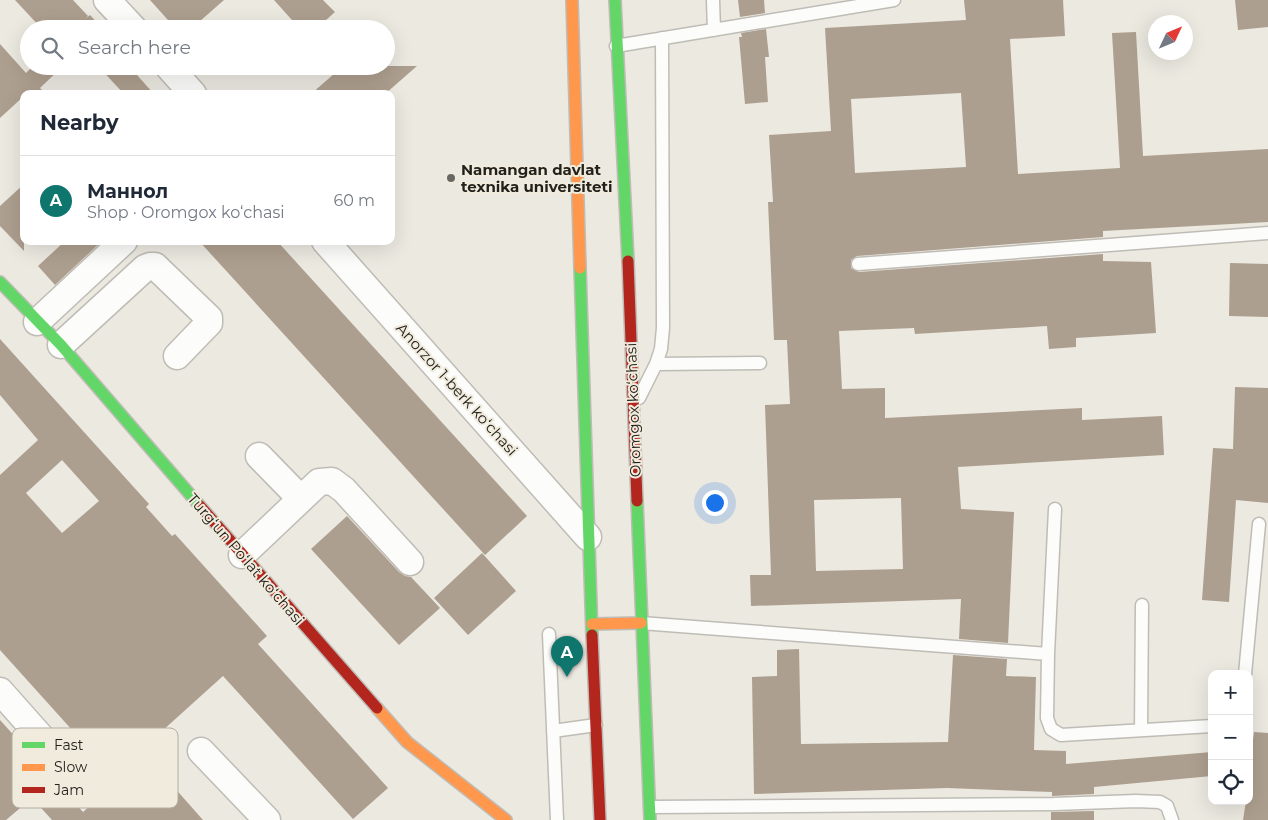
<!DOCTYPE html>
<html lang="en">
<head>
<meta charset="utf-8">
<style>
  body { margin:0; font-family:Montserrat,sans-serif; background:#f2f2f3; color:#1f2937 }
  .controls { position:absolute; right:15px; bottom:15px; display:grid; overflow:hidden; border-radius:10px; box-shadow:0 5px 20px #0002 }
  .controls button { width:45px; height:45px; display:grid; place-items:center; padding:0; border:0; border-bottom:1px solid #e0e1e3; background:#fff; color:#1f2937; font:25px sans-serif }
  .compass { position:absolute; left:1148px; top:15px; width:45px; height:45px; border-radius:50%; background:#fff; box-shadow:0 5px 20px #0002; rotate:46deg }
  .you { position:absolute; left:714px; top:502px; width:18px; height:18px; margin:-12px; border:4px solid #fff; border-radius:50%; background:#1a73e8; box-shadow:0 0 0 8px #1a73e833 }
  .badge { display:grid; place-items:center; width:32px; height:32px; border-radius:50%; background:#0f766e; color:#fff; font-size:16px; font-weight:700 }
  .pin { position:absolute; translate:-50% -41px; filter:drop-shadow(0 1px 2px #0008) }
  .pin::after { content:''; position:absolute; top:26px; width:18px; height:15px; background:inherit; clip-path:polygon(0 0,100% 0,50% 100%) }
  .list { margin:0; padding:0; list-style:none }
  h2 { display:flex; justify-content:space-between; align-items:center; height:65px; margin:0; padding:0 20px; font-size:21px }
  h2 small { font-size:16px; font-weight:400; color:#747a83 }
  .list li { display:grid; grid-template-columns:32px 1fr auto; gap:15px; align-items:center; box-sizing:border-box; height:90px; padding:0 20px; border-top:1px solid #e0e1e3 }
  .list b { display:block; font-size:19px; white-space:nowrap }
  .list p { margin:0; font-size:16px; white-space:nowrap; color:#747a83 }
  .list em { font-size:16px; font-style:normal; color:#747a83 }
  .icon { flex:none; width:28px; height:28px; fill:none; stroke:currentColor; stroke-width:2; stroke-linecap:round; stroke-linejoin:round }
  .map { position:relative; flex:none; width:1268px; height:820px; overflow:hidden }
  .search { position:absolute; background:#fff; box-shadow:0 5px 20px #0002; left:20px; top:20px; width:375px; height:55px; display:flex; align-items:center; gap:12px; box-sizing:border-box; padding:0 18px; border-radius:28px; color:#747a83; font-size:19px }
  .panel { position:absolute; background:#fff; box-shadow:0 5px 20px #0002; left:20px; top:90px; width:375px; height:155px; border-radius:10px }
  .map>svg:first-child { display:block }
  .building { fill:#ad9f8f; fill-rule:evenodd }
  .lines { fill:none; stroke-linecap:round; stroke-linejoin:round }
  .lane-casing { stroke:#bfbcb6; stroke-width:15 }
  .street-casing { stroke:#bfbcb6; stroke-width:29 }
  .fast-casing { stroke:#bfbcb6; stroke-width:14 }
  .slow-casing { stroke:#bfbcb6; stroke-width:14 }
  .jam-casing { stroke:#bfbcb6; stroke-width:14 }
  .lane { stroke:#fcfcfa; stroke-width:12 }
  .street { stroke:#fcfcfa; stroke-width:26 }
  .fast { stroke:#63d668; stroke-width:11 }
  .slow { stroke:#ff974d; stroke-width:11 }
  .jam { stroke:#b3261e; stroke-width:11 }
  .poi-dot { fill:#696761; stroke:#f0ebdd; stroke-width:2 }
  .labels { text-anchor:middle; dominant-baseline:central; stroke-width:4; stroke-linejoin:round; paint-order:stroke }
  .poi-label { font-size:15px; font-weight:bold; fill:#23211c; stroke:#f0ebdd; text-anchor:start }
  .street-label { font-size:15px; fill:#23211c; stroke:#f0ebdd }
  .key { fill:#f0ebdd; stroke:#b2aea3; stroke-width:1 }
  .key-label { font-size:14px; fill:#23211c }
</style>
</head>
<body>
<div class="map">
<svg width="1268" height="820" viewBox="0 0 1268 820">
  <rect width="100%" height="100%" fill="#ece9e1"/>
  <path class="building" d="M15,0H73L88,16L85,19L90,15L103,29H42Z
    M150,0H224L191,29H176Z
    M274,0H323L335,12L316,29H300Z
    M738,0H764L765,13L740,17Z
    M964,0H1063L1065,36L1010,39L1018,174L1120,168L1112,33L1136,32L1143,156L1268,149V222L1103,231V237L857,256L851,260V268L859,272L1103,254V261L1151,262L1156,333L1076,338V347L1049,349L1047,326L915,334L914,328L839,331L842,389L885,388V418L1082,408V420L1162,416L1164,455L958,467L961,509L1014,512L1008,643L959,639L961,599L751,606L750,575H771L765,405L790,404L787,340H774L768,202H773L769,135L831,131L825,28L966,20ZM961,93L966,167L855,173L851,99ZM901,498L903,569L816,571L814,500Z
    M1235,0H1268V27L1238,30Z
    M766,29L769,57H765L768,102L745,104L739,37H742L741,33Z
    M0,44L26,73L33,66H63L40,88L46,94H24V96L0,118Z
    M98,66H129L154,94H124Z
    M343,66H417L385,94H311Z
    M24,184V251L0,226V206Z
    M65,241H102L55,285L38,266Z
    M199,241H277L527,516L485,555Z
    M1230,263L1268,264V317L1229,316Z
    M0,339L149,504L146,507L172,536L175,534L267,636L258,644L388,788L353,819L223,676L141,750L203,820H52L32,798L6,820H0V720L83,812L118,781L0,650V475L38,440L0,395ZM62,460L99,501L62,533L26,493Z
    M1235,387L1268,388V503L1236,500L1229,602L1202,600L1213,448L1233,449Z
    M347,516L399,572L405,576L411,577L440,608L399,645L311,549Z
    M482,553L516,591L468,635L434,598Z
    M799,649L801,744L948,742L953,655L1007,659L1006,676L1036,677L1034,750L1066,751V764L1212,752V776L1094,787V794L1052,796V792L947,788L754,794L752,677L777,676V650Z
    M1254,732L1268,733V820H1243L1246,801H1249V770Z
    M1094,811V820H1051V812Z"/>
  <g class="lines">
    <defs>
      <path id="lane" d="M713,0L714,30
        M616,46L894,0
        M858,264L1268,233
        M656,364L760,363
        M639,398L656,364L661,349L663,328L662,38
        M641,623L1048,654L1047,718L1051,729L1061,735L1212,726
        M549,634L557,820
        M1048,654L1055,509
        M1245,674L1259,524
        M1141,730L1142,605
        M553,731L596,725
        M650,807L1054,804L1136,801L1160,802L1167,806L1172,820"/>
      <path id="street" d="M107,0L134,29
        M168,66L193,94
        M325,241L588,537
        M37,322L124,241
        M61,345L145,268L150,266H155L209,318V323L205,327L177,356
        M259,456L301,499
        M242,555L319,482L332,481L344,490L410,562
        M0,691L63,762
        M201,751L267,820"/>
      <path id="fast" d="M615,0L628,261
        M580,268L592,635
        M0,282L61,345L200,506
        M637,501L650,820"/>
      <path id="slow" d="M572,0L580,268
        M592,624L641,623
        M377,708L407,742L506,820"/>
      <path id="jam" d="M628,261L637,501
        M200,506L377,708
        M592,635L600,820"/>
    </defs>
    <use href="#lane" class="lane-casing"/>
    <use href="#street" class="street-casing"/>
    <use href="#fast" class="fast-casing"/>
    <use href="#slow" class="slow-casing"/>
    <use href="#jam" class="jam-casing"/>
    <use href="#lane" class="lane"/>
    <use href="#street" class="street"/>
    <use href="#fast" class="fast"/>
    <use href="#slow" class="slow"/>
    <use href="#jam" class="jam"/>
  </g>
  <circle class="poi-dot" cx="451" cy="178" r="5"/>
  <g class="labels">
    <g class="poi-label">
      <text x="461" y="169">Namangan davlat<tspan x="461" dy="17">texnika universiteti</tspan></text>
    </g>
    <g class="street-label">
      <text transform="translate(457 389) rotate(48)">Anorzor 1-berk koʻchasi</text>
      <text transform="translate(633 410) rotate(-92)">Oromgox ko‘chasi</text>
      <text transform="translate(246 559) rotate(49)">Turgʻun Poʻlat koʻchasi</text>
    </g>
  </g>
  <rect x="12" y="728" width="166" height="80" rx="8" class="key"/>
  <rect x="22" y="742" width="23" height="6" fill="#63d668"/>
  <rect x="22" y="764" width="23" height="7" fill="#ff974d"/>
  <rect x="22" y="787" width="23" height="6" fill="#b3261e"/>
  <g class="key-label">
    <text x="54" y="750">Fast</text>
    <text x="54" y="772">Slow</text>
    <text x="54" y="795">Jam</text>
  </g>
</svg>
<div class="controls">
<button>+</button>
<button>−</button>
<button><svg class="icon" aria-label="locate" viewBox="0 0 24 24"><circle cx="12" cy="12" r="6"/><path d="M12 2v4M12 18v4M2 12h4M18 12h4"/></svg></button>
</div>
<svg class="compass" viewBox="-18 -18 36 36"><path d="M0-13l5 13h-10z" fill="#e53935"/><path d="M0 13l5-13h-10z" fill="#747a83"/></svg>
<div class="you"></div>
<div class="pin badge" style="left:567px;top:677px">A</div>
<div class="search"><svg class="icon" aria-label="search" viewBox="0 0 24 24"><circle cx="10" cy="10" r="6"/><path d="M15 15l6 6"/></svg>Search here</div>
<section class="panel">
<h2>Nearby<small></small></h2>
<ul class="list">
<li><span class="badge">A</span><div><b>Маннол</b><p>Shop · Oromgox ko‘chasi</p></div><em>60 m</em></li>
</ul>
</section>
</div>
</body>
</html>
